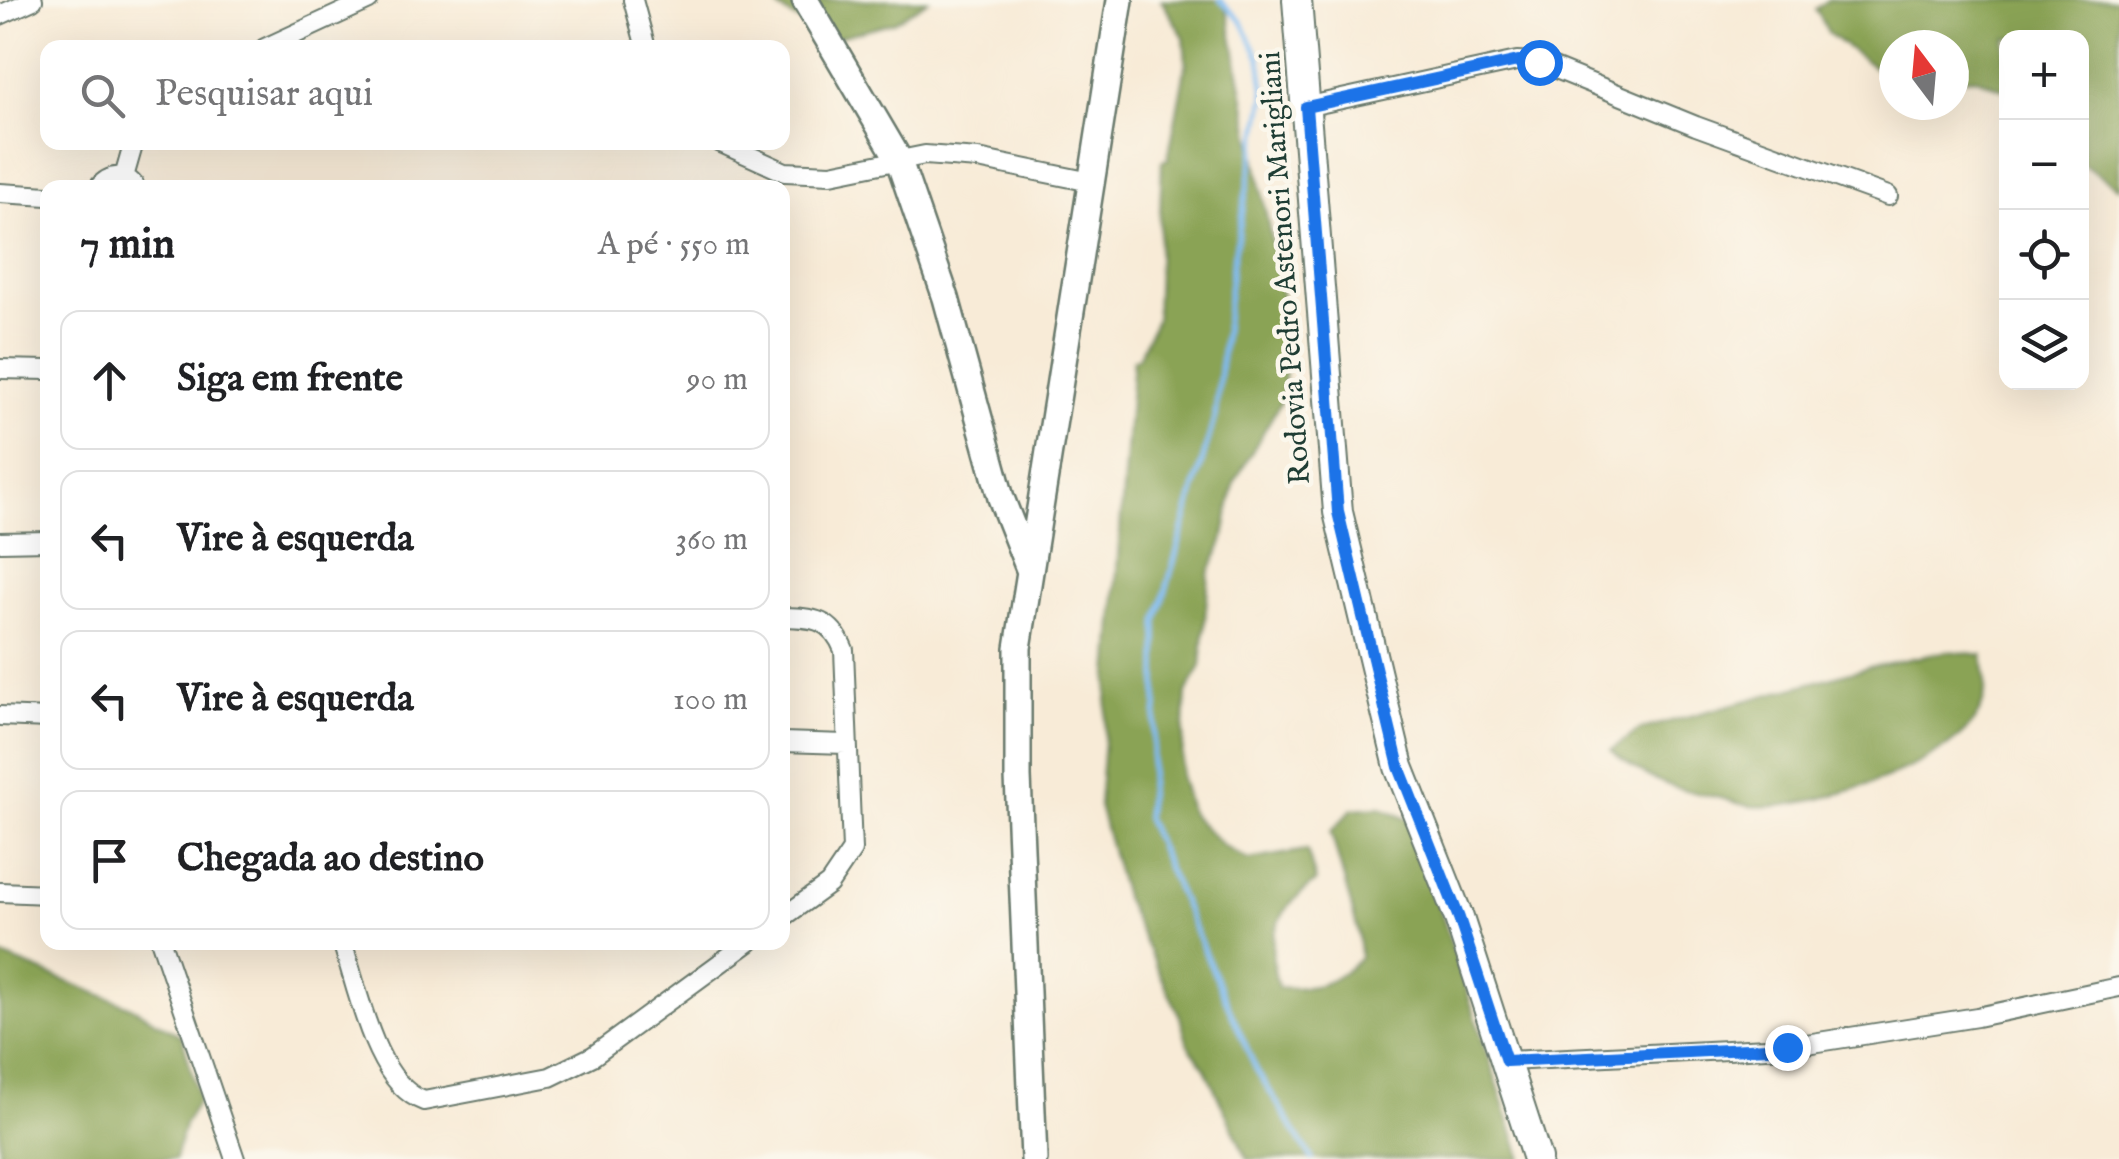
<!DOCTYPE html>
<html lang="pt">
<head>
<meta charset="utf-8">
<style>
  body { margin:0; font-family:"IM FELL English",serif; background:#f6f6f6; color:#202124 }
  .controls { position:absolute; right:30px; top:30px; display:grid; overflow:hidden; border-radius:20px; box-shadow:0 10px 40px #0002 }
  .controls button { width:90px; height:90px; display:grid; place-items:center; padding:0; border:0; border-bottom:2px solid #e0e0e0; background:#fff; color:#202124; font:50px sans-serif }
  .compass { position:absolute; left:1879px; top:30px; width:90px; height:90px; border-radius:50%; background:#fff; box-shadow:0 10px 40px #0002; rotate:344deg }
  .stop { position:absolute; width:30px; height:30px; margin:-22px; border:8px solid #1a73e8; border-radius:50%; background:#fff }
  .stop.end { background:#1a73e8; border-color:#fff; box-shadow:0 2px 10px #0008 }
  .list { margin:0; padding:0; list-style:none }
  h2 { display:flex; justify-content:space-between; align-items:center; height:130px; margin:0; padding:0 40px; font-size:42px }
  h2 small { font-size:32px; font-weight:400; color:#757577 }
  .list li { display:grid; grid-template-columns:65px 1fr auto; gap:30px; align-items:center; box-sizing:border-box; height:140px; margin:0 20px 20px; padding:0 20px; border:2px solid #e0e0e0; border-radius:20px }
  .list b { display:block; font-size:38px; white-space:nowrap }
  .list em { font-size:32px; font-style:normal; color:#757577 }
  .icon { flex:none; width:55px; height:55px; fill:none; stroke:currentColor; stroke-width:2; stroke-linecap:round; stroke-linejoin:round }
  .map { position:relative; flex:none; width:2119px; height:1159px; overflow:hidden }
  .search { position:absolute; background:#fff; box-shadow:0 10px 40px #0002; left:40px; top:40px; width:750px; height:110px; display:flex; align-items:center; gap:25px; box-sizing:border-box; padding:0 35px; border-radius:20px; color:#757577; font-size:38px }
  .panel { position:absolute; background:#fff; box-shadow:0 10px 40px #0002; left:40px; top:180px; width:750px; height:770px; border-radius:20px }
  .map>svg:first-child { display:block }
  .forest { fill:#8aa354; stroke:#547044; stroke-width:2.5 }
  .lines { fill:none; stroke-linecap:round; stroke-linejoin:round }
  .stream { stroke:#80bcf2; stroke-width:5 }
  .street-casing { stroke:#6b7a6d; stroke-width:22 }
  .secondary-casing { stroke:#6b7a6d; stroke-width:30 }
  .primary-casing { stroke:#6b7a6d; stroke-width:32 }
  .street { stroke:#fff; stroke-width:18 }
  .secondary { stroke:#fff; stroke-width:25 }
  .primary { stroke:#fff; stroke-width:28 }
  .route { stroke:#1a73e8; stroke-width:12 }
  .labels { text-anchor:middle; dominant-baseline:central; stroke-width:9; stroke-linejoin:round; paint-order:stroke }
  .street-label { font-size:30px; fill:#1f3d34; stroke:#fbf7ec }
</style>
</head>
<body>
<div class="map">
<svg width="2119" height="1159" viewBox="0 0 2119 1159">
  <rect width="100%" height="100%" fill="#fbf7ec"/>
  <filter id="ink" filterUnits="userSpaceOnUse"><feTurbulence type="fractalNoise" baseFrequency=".01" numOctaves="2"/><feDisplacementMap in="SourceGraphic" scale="20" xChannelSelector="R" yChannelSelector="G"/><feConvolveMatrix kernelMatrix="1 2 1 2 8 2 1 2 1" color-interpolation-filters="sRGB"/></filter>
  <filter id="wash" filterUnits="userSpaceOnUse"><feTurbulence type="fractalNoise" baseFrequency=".0048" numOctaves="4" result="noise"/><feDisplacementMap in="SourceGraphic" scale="40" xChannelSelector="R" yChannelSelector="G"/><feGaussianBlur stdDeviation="2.25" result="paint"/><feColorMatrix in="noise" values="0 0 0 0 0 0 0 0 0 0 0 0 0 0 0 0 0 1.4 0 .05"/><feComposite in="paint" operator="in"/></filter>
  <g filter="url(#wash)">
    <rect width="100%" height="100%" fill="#f8ebd7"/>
    <path class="forest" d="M774,0H928L894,22L832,39L779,9Z
      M1161,0H1222L1228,14L1290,339L1280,403L1234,483L1223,542L1209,574L1201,666L1186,693L1181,778L1191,814L1222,845L1248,860L1307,850L1316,881C1276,911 1264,938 1278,987C1315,990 1334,985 1360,958L1358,931L1331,832L1352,809L1380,807L1411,821L1522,1159H1247L1205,1068L1188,1045L1179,1014L1125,900L1099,806L1133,359L1138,358L1156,320L1162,161L1168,159L1186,64L1184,37Z
      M1828,0H2119V188L2082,164V38H2006V91L1975,77L1954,79V45H1894V76L1885,75L1829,34L1816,9Z
      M1948,651L1983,655C1986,679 1989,701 1974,721C1939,769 1807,812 1750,806C1740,805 1730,800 1720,798C1675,789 1646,782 1611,750L1639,730L1869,667Z
      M0,955L129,1006L182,1036L199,1099L184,1125L175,1159H0Z"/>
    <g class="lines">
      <path class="stream" d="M1220,0L1242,22L1260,59L1265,96L1232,266L1215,416L1157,622V707L1146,818L1256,1069L1312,1159"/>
    </g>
  </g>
  <g filter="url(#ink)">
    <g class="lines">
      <defs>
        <path id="street" d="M633,0L646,48
          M0,15L33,0
          M265,48L369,0
          M1305,107L1517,61L1539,62L1696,126L1888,196
          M719,142L785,172L831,174L925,155L978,159L1091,182
          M124,177L134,142
          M98,188C109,174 126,172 136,188
          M0,193L48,196
          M0,369L48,370
          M0,542L48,541
          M782,617C814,618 831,618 844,650L852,850L829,884L782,918
          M0,716L48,718
          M782,742L846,744
          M0,892L48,894
          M161,942L235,1159
          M342,942C358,989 375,1084 424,1101L550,1077L593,1056L749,942
          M1506,1061L1787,1047L1977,1017L2119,987"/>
        <path id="secondary" d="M805,0L898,158L946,298L1001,498L1029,569
          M1034,1159L1018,777V648L1120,0"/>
        <path id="primary" d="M1297,0L1338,512L1399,767L1459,918L1537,1159"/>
      </defs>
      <use href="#street" class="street-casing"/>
      <use href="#secondary" class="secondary-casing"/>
      <use href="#primary" class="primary-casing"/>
      <use href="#street" class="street"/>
      <use href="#secondary" class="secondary"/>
      <use href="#primary" class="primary"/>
    </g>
  </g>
  <g class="lines" filter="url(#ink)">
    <path class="route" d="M1539,62L1518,61L1306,107L1338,512L1399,767L1459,918L1506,1061L1787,1047"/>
  </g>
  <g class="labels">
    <g class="street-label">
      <text transform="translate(1286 268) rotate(-94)">Rodovia Pedro Astenori Marigliani</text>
    </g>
  </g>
</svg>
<div class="controls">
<button>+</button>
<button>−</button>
<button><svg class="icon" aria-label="locate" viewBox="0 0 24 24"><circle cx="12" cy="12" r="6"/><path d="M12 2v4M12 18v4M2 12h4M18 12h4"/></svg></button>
<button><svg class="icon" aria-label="layers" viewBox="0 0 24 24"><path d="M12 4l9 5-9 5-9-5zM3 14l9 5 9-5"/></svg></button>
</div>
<svg class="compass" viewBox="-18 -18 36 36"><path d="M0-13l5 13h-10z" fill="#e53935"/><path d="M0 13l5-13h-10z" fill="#757577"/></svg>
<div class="stop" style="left:1539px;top:62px"></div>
<div class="stop end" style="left:1787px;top:1047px"></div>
<div class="search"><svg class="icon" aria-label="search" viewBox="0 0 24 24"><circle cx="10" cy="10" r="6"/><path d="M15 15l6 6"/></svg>Pesquisar aqui</div>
<section class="panel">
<h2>7 min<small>A pé · 550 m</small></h2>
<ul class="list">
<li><svg class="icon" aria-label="ahead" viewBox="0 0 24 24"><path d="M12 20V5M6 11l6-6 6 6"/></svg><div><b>Siga em frente</b></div><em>90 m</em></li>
<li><svg class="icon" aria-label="left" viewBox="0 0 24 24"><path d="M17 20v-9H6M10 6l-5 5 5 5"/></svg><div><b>Vire à esquerda</b></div><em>360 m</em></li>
<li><svg class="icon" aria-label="left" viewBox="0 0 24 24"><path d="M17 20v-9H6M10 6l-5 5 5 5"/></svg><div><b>Vire à esquerda</b></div><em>100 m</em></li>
<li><svg class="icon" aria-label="arrive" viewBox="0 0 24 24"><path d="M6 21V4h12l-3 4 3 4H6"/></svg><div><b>Chegada ao destino</b></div></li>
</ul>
</section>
</div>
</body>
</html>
